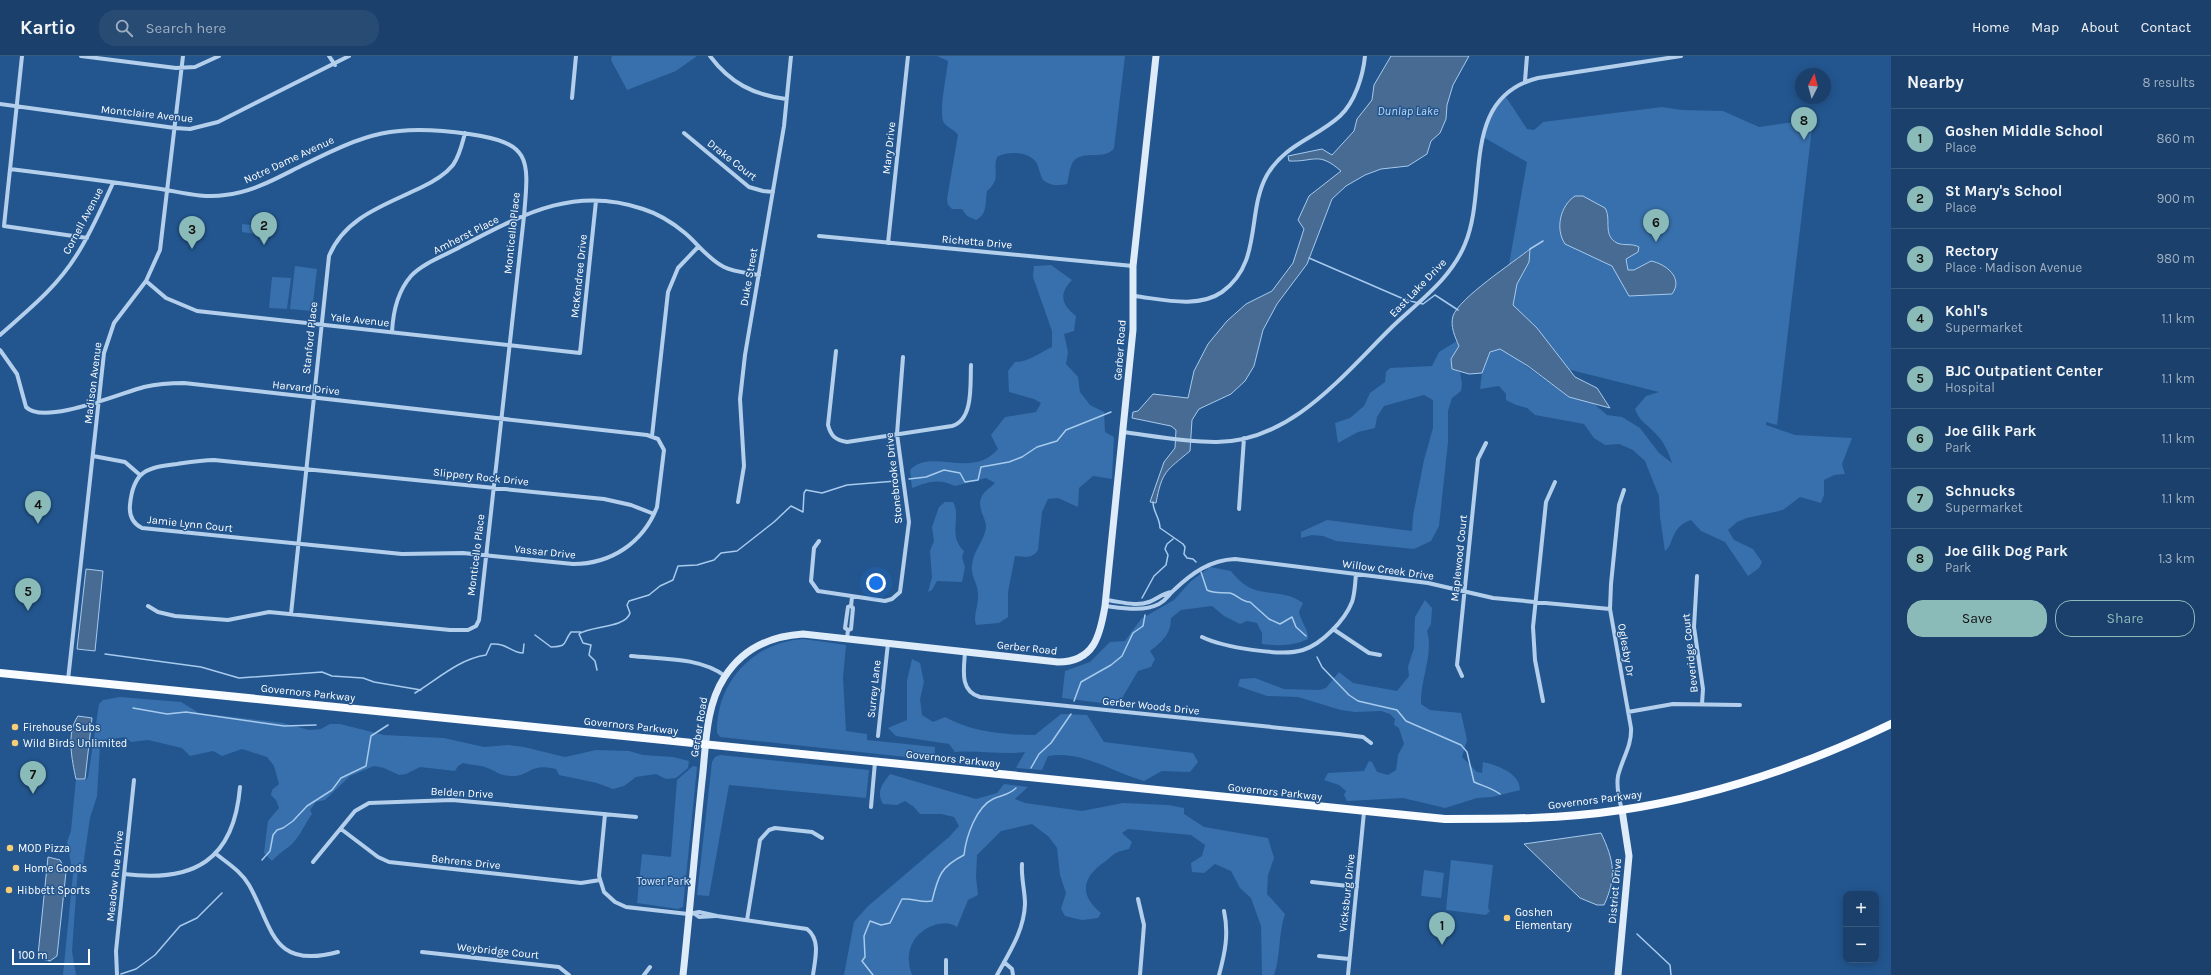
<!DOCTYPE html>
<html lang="en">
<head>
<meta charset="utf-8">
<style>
  body { margin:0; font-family:Karla,sans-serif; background:#274b73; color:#f1f3f6 }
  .controls { position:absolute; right:12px; bottom:12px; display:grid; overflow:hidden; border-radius:8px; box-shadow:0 2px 10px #0003 }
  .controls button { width:36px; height:36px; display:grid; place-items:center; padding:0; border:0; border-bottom:1px solid #38597e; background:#1a406b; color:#f1f3f6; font:20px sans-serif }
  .compass { position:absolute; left:1795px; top:12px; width:36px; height:36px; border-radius:50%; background:#1a406b; box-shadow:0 2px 10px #0003; rotate:6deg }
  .scale { position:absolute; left:12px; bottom:10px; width:78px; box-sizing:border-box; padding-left:4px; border:2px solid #fff; border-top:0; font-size:11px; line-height:14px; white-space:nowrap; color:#fff; -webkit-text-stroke:3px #23568f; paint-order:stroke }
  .you { position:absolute; left:876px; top:527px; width:14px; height:14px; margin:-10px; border:3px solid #fff; border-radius:50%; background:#1a73e8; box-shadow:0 0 0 6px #1a73e833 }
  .badge { display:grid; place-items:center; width:26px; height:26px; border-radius:50%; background:#8bbbb9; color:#111; font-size:13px; font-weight:700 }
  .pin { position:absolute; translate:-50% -33px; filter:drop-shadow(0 1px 2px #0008) }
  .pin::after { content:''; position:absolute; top:21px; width:14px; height:12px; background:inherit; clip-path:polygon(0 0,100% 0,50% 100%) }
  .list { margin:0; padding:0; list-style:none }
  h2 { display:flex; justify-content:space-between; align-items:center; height:52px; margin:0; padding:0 16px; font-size:17px }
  h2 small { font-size:13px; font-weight:400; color:#9fafc1 }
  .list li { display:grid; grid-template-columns:26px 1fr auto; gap:12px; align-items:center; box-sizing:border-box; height:60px; padding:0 16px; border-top:1px solid #38597e }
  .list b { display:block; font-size:15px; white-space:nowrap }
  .list p { margin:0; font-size:13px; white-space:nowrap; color:#9fafc1 }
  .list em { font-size:13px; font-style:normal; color:#9fafc1 }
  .actions { display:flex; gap:8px; padding:12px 16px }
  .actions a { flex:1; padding:9px 0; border:1px solid #8bbbb9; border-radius:16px; text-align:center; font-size:14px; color:#8bbbb9 }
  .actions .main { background:#8bbbb9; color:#111 }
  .icon { flex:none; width:22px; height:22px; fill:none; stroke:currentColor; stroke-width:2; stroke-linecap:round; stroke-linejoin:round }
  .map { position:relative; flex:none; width:1891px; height:919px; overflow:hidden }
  header { display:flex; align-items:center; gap:24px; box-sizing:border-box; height:56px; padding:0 20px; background:#1a406b; border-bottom:1px solid #38597e }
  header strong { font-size:19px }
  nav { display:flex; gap:22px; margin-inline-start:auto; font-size:14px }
  .search { width:280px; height:36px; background:#274b73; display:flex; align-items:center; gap:10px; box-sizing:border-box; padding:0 14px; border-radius:16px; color:#9fafc1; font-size:15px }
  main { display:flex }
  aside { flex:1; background:#1a406b }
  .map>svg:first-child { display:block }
  .green { fill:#3770ac; fill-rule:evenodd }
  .water { fill:#476b93; stroke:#a7caed }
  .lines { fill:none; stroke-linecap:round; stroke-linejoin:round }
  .stream { stroke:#a7caed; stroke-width:1.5 }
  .street { stroke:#b3cfec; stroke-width:4 }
  .secondary { stroke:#deebf9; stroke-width:7 }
  .primary { stroke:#f8fbff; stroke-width:8 }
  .poi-dot { fill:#f7cd76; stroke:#23568f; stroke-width:1.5 }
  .labels { text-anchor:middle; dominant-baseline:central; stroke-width:3; stroke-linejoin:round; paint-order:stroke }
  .street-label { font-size:11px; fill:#fff; stroke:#23568f }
  .poi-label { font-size:11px; fill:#fff; stroke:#23568f; text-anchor:start }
  .park-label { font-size:11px; fill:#d8e8f9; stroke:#23568f }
  .water-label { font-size:12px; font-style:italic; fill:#bfd8f3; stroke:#23568f }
</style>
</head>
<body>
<header>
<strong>Kartio</strong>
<div class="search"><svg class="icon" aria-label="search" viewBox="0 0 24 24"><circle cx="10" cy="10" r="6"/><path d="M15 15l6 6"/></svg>Search here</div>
<nav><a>Home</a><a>Map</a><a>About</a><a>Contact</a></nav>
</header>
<main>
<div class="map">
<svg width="1891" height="919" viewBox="0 0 1891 919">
  <rect width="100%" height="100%" fill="#23568f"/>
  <path class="green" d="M612,0H697L676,15L627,34L611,4Z
    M937,0H1125L1114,92C1106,105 1082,93 1073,106C1069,112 1069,122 1067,128C1058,130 1051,130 1043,124C1040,119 1039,111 1036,106C1028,95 1007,95 997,101C992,116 1002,122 987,135C985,147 988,158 976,164L967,160L962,153H952L948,149L947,143L958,79C954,73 948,72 944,67C938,58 947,18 948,5Z
    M1504,38L1527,73L1534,74L1543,66L1662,51L1682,54L1723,55L1759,71L1802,65L1812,72L1777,369L1766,366V369L1795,379L1852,382L1842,408L1845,418L1834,419L1824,424V439L1821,447L1800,441L1783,454L1747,462L1737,466L1728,474L1734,484L1753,493L1762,506L1759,512L1748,520L1725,486L1701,475L1691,464C1669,472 1675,488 1665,495L1660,461L1659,440L1645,405L1633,394L1619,388L1605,389L1594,382L1584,368L1535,359L1527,352L1516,349L1506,344V338L1499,330L1480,333L1482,317L1490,296L1494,294L1527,106L1483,81L1493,53ZM1511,299L1659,336L1646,340L1635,353C1639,365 1647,368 1655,377C1663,384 1669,397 1672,407L1659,397L1640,372L1622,361L1607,359L1593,347L1569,341Z
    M242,168L271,171L270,180L242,176Z
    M1051,209L1072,224C1058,238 1062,249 1076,260L1074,275L1064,278L1068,296L1066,308L1078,321L1080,336L1090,349L1104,356L1105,376L1114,381L1112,423L1093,420L1079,432L1078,451L1058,442L1048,443L1042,456L1038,494C1032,503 1025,501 1015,500L1008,536V561L999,567L976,569C973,559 978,551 978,542C979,523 967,522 974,500C978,490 984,483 986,472C987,463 977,453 981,442C983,436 991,431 995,427L986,422L955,430C938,422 928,426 912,432L910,414C931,391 972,424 998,393L991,379L1005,361L1036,356L1041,347L1034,343L1009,336L1008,315L1015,306C1029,306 1039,297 1052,291V275L1033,221L1034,210Z
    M295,210L317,213L312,255L290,253Z
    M272,221L291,222L287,253L269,252Z
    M1457,285L1460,290L1451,303L1452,313L1460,316L1462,328L1461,335L1452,342L1448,355V386L1439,470L1431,485L1414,493L1336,485L1323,480L1312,479L1301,482V476L1327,464L1412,475L1413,460L1424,404L1433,372V344L1424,339L1384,350L1377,361L1375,372L1358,376L1338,387L1335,367L1350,362L1364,350L1370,337L1385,326L1386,316L1390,312L1432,310L1439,296Z
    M945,446H953C962,461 947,479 964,495L962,501L965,511L962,526L937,525L932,534L928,536L932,521L930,495L934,485L932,471L939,451Z
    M1210,511L1231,515C1256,548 1276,528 1303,547L1299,556C1302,568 1308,572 1308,583C1293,590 1278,590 1262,588V577L1257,567L1247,565L1240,568L1224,560L1212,550L1181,554L1171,562C1171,578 1162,586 1150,595L1155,603L1151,611L1138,615L1118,649L1062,642L1065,615L1090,606L1110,586L1125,585L1141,563L1174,544L1190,526Z
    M1425,544L1432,552L1431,568L1427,575C1434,598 1420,624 1421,648L1430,654L1461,657L1467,684L1462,701L1477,716L1482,717L1483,706C1497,709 1520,717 1520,734L1492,741L1477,742L1445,752L1403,742L1347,745L1344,739L1346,735L1339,729L1324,724L1328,717L1364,715L1369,705L1372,706L1377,716L1388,719L1396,714L1398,699L1404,688L1399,672L1394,669L1395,663L1390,658L1381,655L1355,656L1341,654L1298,641L1267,640L1238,630L1240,623L1255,622L1284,633L1320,634L1326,632L1339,616L1353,627L1397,635L1409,620L1408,611L1414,592L1415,561Z
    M804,583L846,589L843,622L846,675L867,678V684L935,691L934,704L720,681L717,677C716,626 753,586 804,583Z
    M912,603L920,607L924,626L920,643L922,659L933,666L945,661C972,676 1005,679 1035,679L1061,658L1087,659L1104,686L1193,697L1198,706L1190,716L1162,715L1144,725C1112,716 1082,694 1048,700L1042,714L1016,712L1025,696C1002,699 978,694 955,696L949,688L896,680L888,672L907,664V625Z
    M120,641L181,646L199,657L283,667L309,674L321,673L330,668H340L384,679L444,682L484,691L508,689L524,691L565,701L596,694L629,695L643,699L673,701L689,705L688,712L676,722L666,723L656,718L636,721L624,730L613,733L597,727L559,719L556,713C529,706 530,721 511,720C499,720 495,714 485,711C478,709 471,709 463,707L458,710L455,715L420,711L406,718L399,719L384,712L374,710L350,720L325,744L316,746L310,754L312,758C305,768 300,780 292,788C285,794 278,798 272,805L264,797L268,765L279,752L276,744L271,739L272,734L279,728L274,710L267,701L242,693L222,700L213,695L190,700L182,692L148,684L131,686L125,681L104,684L100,690L97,740L90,762L83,810L78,811L72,895L76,919H63L73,818L67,786L71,775L76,723L86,724L88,721L99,648L103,644Z
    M720,699L869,714L866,742L729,729L709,840L697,839L712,706L715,701Z
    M693,710L697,711L683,851L678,853L637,847L642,798L671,801L677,724Z
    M890,718L976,743L997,737L1004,728L1028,731L1015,743L1025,747L1082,755L1123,747L1168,749L1184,752V758L1204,771L1268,782L1274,802L1268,819L1267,838L1285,858C1278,878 1281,899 1274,919H1262L1261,870L1251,842L1240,832L1231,815L1215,808L1204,817L1192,816L1191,807L1202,800L1205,789L1191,779L1128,773L1122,777L1132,786L1129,793C1111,797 1116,798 1103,807C1081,823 1080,840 1101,857L1098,862L1082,864L1065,860L1061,853L1066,837L1060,819L1057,792L1049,781L1032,768L1001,775L977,799L976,821L978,839L968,844L957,871C944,861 920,872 913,886C907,896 908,909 912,919H844L854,866L867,851L949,781L959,770L954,761L941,758H920L914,751L905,745L897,749L883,748C876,736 882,728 890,718Z
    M1451,804L1493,809L1488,852L1490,855L1486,859L1446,854Z
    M1424,814L1444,817L1441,842L1421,840Z"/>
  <path class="water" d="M1391,0H1469L1453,29L1447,49L1446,63L1440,77L1431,85L1427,98L1408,110L1381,113L1365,119L1346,130L1332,143L1307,208L1277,248L1263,274L1254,310L1245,325L1231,338L1199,353L1192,364L1190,395C1166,415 1162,415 1156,447L1150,446L1164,406L1175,392L1176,374L1171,370L1132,362L1133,356L1138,355L1153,338L1188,342L1194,315L1208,288L1227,265L1246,248L1272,235L1293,207L1304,173L1298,164L1309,140L1341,115C1318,95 1315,106 1289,105L1288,100L1322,93L1332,99L1354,75L1357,63L1372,44L1374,29Z
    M1575,140H1583L1605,152C1612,163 1602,179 1617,187C1624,190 1632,187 1639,191L1638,196L1626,203L1628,214H1634L1651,205C1666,208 1684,222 1672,238L1629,240L1612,210L1565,188C1555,173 1560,150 1575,140Z
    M1530,193L1529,206L1517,228L1513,249L1537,272L1575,321L1597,332L1610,352L1569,341L1528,310L1500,293L1490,296L1482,317L1469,318L1452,313L1451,303L1459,290C1455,281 1450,270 1453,260C1459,242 1514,206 1530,193Z
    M86,513L103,515L95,595L77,593Z
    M78,660L92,662L85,723H76C72,704 66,677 78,660Z
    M1601,777C1614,804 1617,821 1604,849H1597L1580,842L1524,788Z
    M48,801L60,804L66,816L57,900L50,905L42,903L38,899Z"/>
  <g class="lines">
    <path class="stream" d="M1530,193L1543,185
      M1309,202L1406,244L1423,248L1435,239L1458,254
      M909,423L926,421L944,414L960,417L965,426L978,424L981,411L1009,406L1022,401L1037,391L1057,385L1066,374L1111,356
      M1153,446C1153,456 1160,462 1160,472L1183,488L1185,491L1184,498L1187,502L1193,503L1196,506
      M1201,516L1207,534C1215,538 1221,536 1230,537C1238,539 1241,546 1250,546L1269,563L1280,568L1292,561L1296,571L1306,580
      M1142,542L1154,520L1166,509L1168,499L1165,493L1167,488L1173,483
      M535,579L551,591C569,590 562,588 571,576H581
      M105,598L201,611L239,622L322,616L332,620L363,622L374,626L421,634
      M1317,601L1322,611L1349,639L1358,645L1397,654L1406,665L1461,689L1467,696L1474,726C1483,730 1492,732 1500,738
      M597,614L595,605L589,599L591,589L583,587L579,578C590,570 626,572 630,557L627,549L629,545L649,539L660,530L673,524L678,510L697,509L714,504L721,497L737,495L774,466L791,450L803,456L804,437L806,434L822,437L847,429L896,425
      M415,637C438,623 459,603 486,599L491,588C508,587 511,597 523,597L524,588
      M1074,645L1081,626L1111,609L1122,600L1133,577L1143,570L1145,559
      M133,652L167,658L186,656L284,670L316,669
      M1031,712L1039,698L1051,687L1071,658
      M262,804L270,795L273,779L277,774L283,772L293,765L307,750L332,734L341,722L366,710L371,680L388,669
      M1637,878L1670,909L1671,919
      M121,918L136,913L155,899L180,870L197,862L222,837
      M873,919L862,905L865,901L864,880L870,865L881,869L890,867L902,843C913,842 921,847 932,845C938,821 940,811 964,799C966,781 976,751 993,743C1002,739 1009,739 1016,732"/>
    <path class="street" d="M22,0L4,170L87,182
      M81,0L176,12L195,11L219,0
      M329,0L335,9
      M710,0C730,27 754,39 786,43
      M1525,25L1527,0
      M572,42L576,0
      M0,48L175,72L190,73L218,66L349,0
      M684,77L749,131L763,135L773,136
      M10,113C58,119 106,125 154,132C177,135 202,143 225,139C253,136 277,122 301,110C367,77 394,67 469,78C532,87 529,103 524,160L479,564L476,570L468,574H450L269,556L228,564L175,560L158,556L148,550
      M819,180L1133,210
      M888,187L908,0
      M146,225L166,242L197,255L580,297L596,145
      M1134,240C1161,243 1198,253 1222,236C1263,207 1246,156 1267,119C1285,88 1316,82 1340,60C1355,46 1363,20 1365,0
      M392,276C393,256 397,236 411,220C423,207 444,200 460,191C522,159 573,129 643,153C659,158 673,167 685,177C698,188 708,203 724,211C734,216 748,217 759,219
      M0,279C28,254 56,232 76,200C91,177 102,151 113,127
      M0,294L17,318L26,351C44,370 121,337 144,331C157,328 171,327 184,327L647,379L658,383L664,394L657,451C643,487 611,508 573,508L463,497L402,498L142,472C132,467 129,459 130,449C133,415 147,411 177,408C190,406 202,404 214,404L604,443L631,449L654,458
      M836,295L828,369C831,380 835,384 847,386L952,370C974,364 970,327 971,309
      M1123,376C1153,380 1184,386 1215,386C1290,387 1343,319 1392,271C1418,246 1451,223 1465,188C1489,131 1459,42 1538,22L1681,0
      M652,380L668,236L678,212L698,191
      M93,400L125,406L140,419
      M738,446L744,410L740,343L745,299L784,70L791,0
      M1239,453L1244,382
      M819,485L814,492L811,525L818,535L885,545L892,543L900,536L909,466L897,378L903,301
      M1697,520L1694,571L1703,633L1702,648
      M1105,544C1119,545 1135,551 1149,546C1157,543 1163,537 1172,536
      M1105,550C1122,552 1143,556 1159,548C1167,544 1168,539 1174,534C1192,517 1210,504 1235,503L1428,527L1493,542L1610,553
      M291,558L329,200C345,161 385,149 420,132C433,126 444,120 453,109C460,99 462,88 465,77
      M1333,573L1369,597L1380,599
      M848,574L845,572L848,551L851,550
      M1202,581C1223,591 1281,601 1303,594C1322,588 1345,564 1352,546C1355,537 1355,528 1356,518
      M847,582L848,574L851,573L853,552L851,550L852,541
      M965,596C964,613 959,635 980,641L1339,678L1363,681L1371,687
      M631,600C661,603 700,601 725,620
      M1462,620L1457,609L1478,403L1486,387
      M68,624L104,297L114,267L146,225L160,194L183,0
      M1543,645L1535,604L1533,571L1546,446L1555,426
      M1628,656L1673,648L1740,649
      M878,680L888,587
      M871,751L875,706
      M1622,754C1619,743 1616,731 1618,720C1622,703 1632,690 1631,672L1610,553L1611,528L1619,449L1624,434
      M605,758L599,820L604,836L615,846L626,851L688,858L699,856L717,860L807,873C821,884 815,903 813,919
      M341,773L378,801L389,806L581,827L600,824
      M215,797C227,807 241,815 249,829C273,871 271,914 338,896
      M313,806L355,755L369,747L452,744L636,761
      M124,818C194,827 234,804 240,731
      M1312,826L1357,831
      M1138,843L1144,869L1140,919
      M695,858L699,861L716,860
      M747,864L760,784L769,774L775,772L812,776L822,782
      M422,896L559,911L569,919
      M1319,900L1349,903
      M946,904V919
      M1004,906L1012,913L1013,919
      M117,919L116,895L134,724
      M644,919L650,911
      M997,919C1009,897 1024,875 1025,848C1025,835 1021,822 1022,808
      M1219,919C1225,897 1229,878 1224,855
      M1348,919L1364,756"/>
    <path class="secondary" d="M683,919C690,854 695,790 702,725C706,692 705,651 724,622C742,593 771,580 803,578L1058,606C1094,606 1100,580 1105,550L1133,274V210L1156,0
      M1618,919L1629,800L1622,754"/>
    <path class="primary" d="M0,617L1445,763C1504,763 1562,763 1621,754C1715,740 1806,709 1891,668"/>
  </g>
  <g class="poi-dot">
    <circle cx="15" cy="671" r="4"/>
    <circle cx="15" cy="687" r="4"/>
    <circle cx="10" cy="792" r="4"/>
    <circle cx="16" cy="812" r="4"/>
    <circle cx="9" cy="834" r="4"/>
    <circle cx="1507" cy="862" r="4"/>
  </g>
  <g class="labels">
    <g class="street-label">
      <text transform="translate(147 58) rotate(6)">Montclaire Avenue</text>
      <text transform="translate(889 92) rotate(-84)">Mary Drive</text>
      <text transform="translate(289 104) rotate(-25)">Notre Dame Avenue</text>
      <text transform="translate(732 104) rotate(38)">Drake Court</text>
      <text transform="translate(83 165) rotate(-62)">Cornell Avenue</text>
      <text transform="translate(512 177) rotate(-84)">Monticello Place</text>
      <text transform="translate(466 179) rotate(-27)">Amherst Place</text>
      <text transform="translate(977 186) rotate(5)">Richetta Drive</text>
      <text transform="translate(579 220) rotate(-84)">McKendree Drive</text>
      <text transform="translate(749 221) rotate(-80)">Duke Street</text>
      <text transform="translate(1418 232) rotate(-46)">East Lake Drive</text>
      <text transform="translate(360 264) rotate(6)">Yale Avenue</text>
      <text transform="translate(310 282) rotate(-84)">Stanford Place</text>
      <text transform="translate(1120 294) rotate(-86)">Gerber Road</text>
      <text transform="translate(93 327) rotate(-83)">Madison Avenue</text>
      <text transform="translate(306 332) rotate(6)">Harvard Drive</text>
      <text transform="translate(481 421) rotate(6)">Slippery Rock Drive</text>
      <text transform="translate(894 422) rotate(-96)">Stonebrooke Drive</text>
      <text transform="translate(190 468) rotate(6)">Jamie Lynn Court</text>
      <text transform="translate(545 496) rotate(6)">Vassar Drive</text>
      <text transform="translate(476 499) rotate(-83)">Monticello Place</text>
      <text transform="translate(1459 502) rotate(-84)">Maplewood Court</text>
      <text transform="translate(1388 514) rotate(8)">Willow Creek Drive</text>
      <text transform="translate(1027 592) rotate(6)">Gerber Road</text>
      <text transform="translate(1626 594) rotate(80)">Oglesby Dr</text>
      <text transform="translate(1690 597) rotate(-96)">Beveridge Court</text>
      <text transform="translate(874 633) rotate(-84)">Surrey Lane</text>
      <text transform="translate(308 637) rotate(6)">Governors Parkway</text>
      <text transform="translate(1151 650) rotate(6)">Gerber Woods Drive</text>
      <text transform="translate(631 670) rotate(6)">Governors Parkway</text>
      <text transform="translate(699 671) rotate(-81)">Gerber Road</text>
      <text transform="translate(953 703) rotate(6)">Governors Parkway</text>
      <text transform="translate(1275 736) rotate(6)">Governors Parkway</text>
      <text transform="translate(462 737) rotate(3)">Belden Drive</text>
      <text transform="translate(1595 744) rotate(-7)">Governors Parkway</text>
      <text transform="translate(466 806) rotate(6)">Behrens Drive</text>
      <text transform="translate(115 820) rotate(-84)">Meadow Rue Drive</text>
      <text transform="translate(1615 835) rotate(-85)">District Drive</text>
      <text transform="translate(1347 837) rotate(-84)">Vicksburg Drive</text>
      <text transform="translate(498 895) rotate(6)">Weybridge Court</text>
    </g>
    <g class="poi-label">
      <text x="23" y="671">Firehouse Subs</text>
      <text x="23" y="687">Wild Birds Unlimited</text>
      <text x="18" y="792">MOD Pizza</text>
      <text x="24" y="812">Home Goods</text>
      <text x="17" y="834">Hibbett Sports</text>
      <text x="1515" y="856">Goshen<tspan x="1515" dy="13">Elementary</tspan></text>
    </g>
    <g class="park-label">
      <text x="663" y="825">Tower Park</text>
    </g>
    <g class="water-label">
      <text x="1408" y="55">Dunlap Lake</text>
    </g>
  </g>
</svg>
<div class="controls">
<button>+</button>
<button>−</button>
</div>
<svg class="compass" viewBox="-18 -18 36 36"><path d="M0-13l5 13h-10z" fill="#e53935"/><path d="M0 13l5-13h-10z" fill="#9fafc1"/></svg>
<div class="scale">100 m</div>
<div class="you"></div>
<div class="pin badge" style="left:1442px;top:889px">1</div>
<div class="pin badge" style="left:264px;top:189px">2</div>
<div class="pin badge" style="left:192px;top:193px">3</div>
<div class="pin badge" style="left:38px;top:468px">4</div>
<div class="pin badge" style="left:28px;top:555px">5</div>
<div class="pin badge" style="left:1656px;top:186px">6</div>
<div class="pin badge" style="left:33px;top:738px">7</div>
<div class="pin badge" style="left:1804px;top:84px">8</div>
</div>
<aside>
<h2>Nearby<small>8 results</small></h2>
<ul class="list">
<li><span class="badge">1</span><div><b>Goshen Middle School</b><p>Place</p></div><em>860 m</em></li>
<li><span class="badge">2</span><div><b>St Mary's School</b><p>Place</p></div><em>900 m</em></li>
<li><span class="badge">3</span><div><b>Rectory</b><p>Place · Madison Avenue</p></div><em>980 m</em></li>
<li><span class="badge">4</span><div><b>Kohl's</b><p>Supermarket</p></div><em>1.1 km</em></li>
<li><span class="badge">5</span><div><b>BJC Outpatient Center</b><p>Hospital</p></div><em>1.1 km</em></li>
<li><span class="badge">6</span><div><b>Joe Glik Park</b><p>Park</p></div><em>1.1 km</em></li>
<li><span class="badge">7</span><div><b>Schnucks</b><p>Supermarket</p></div><em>1.1 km</em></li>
<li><span class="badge">8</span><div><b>Joe Glik Dog Park</b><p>Park</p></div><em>1.3 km</em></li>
</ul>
<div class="actions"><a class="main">Save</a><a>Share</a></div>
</aside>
</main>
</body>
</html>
